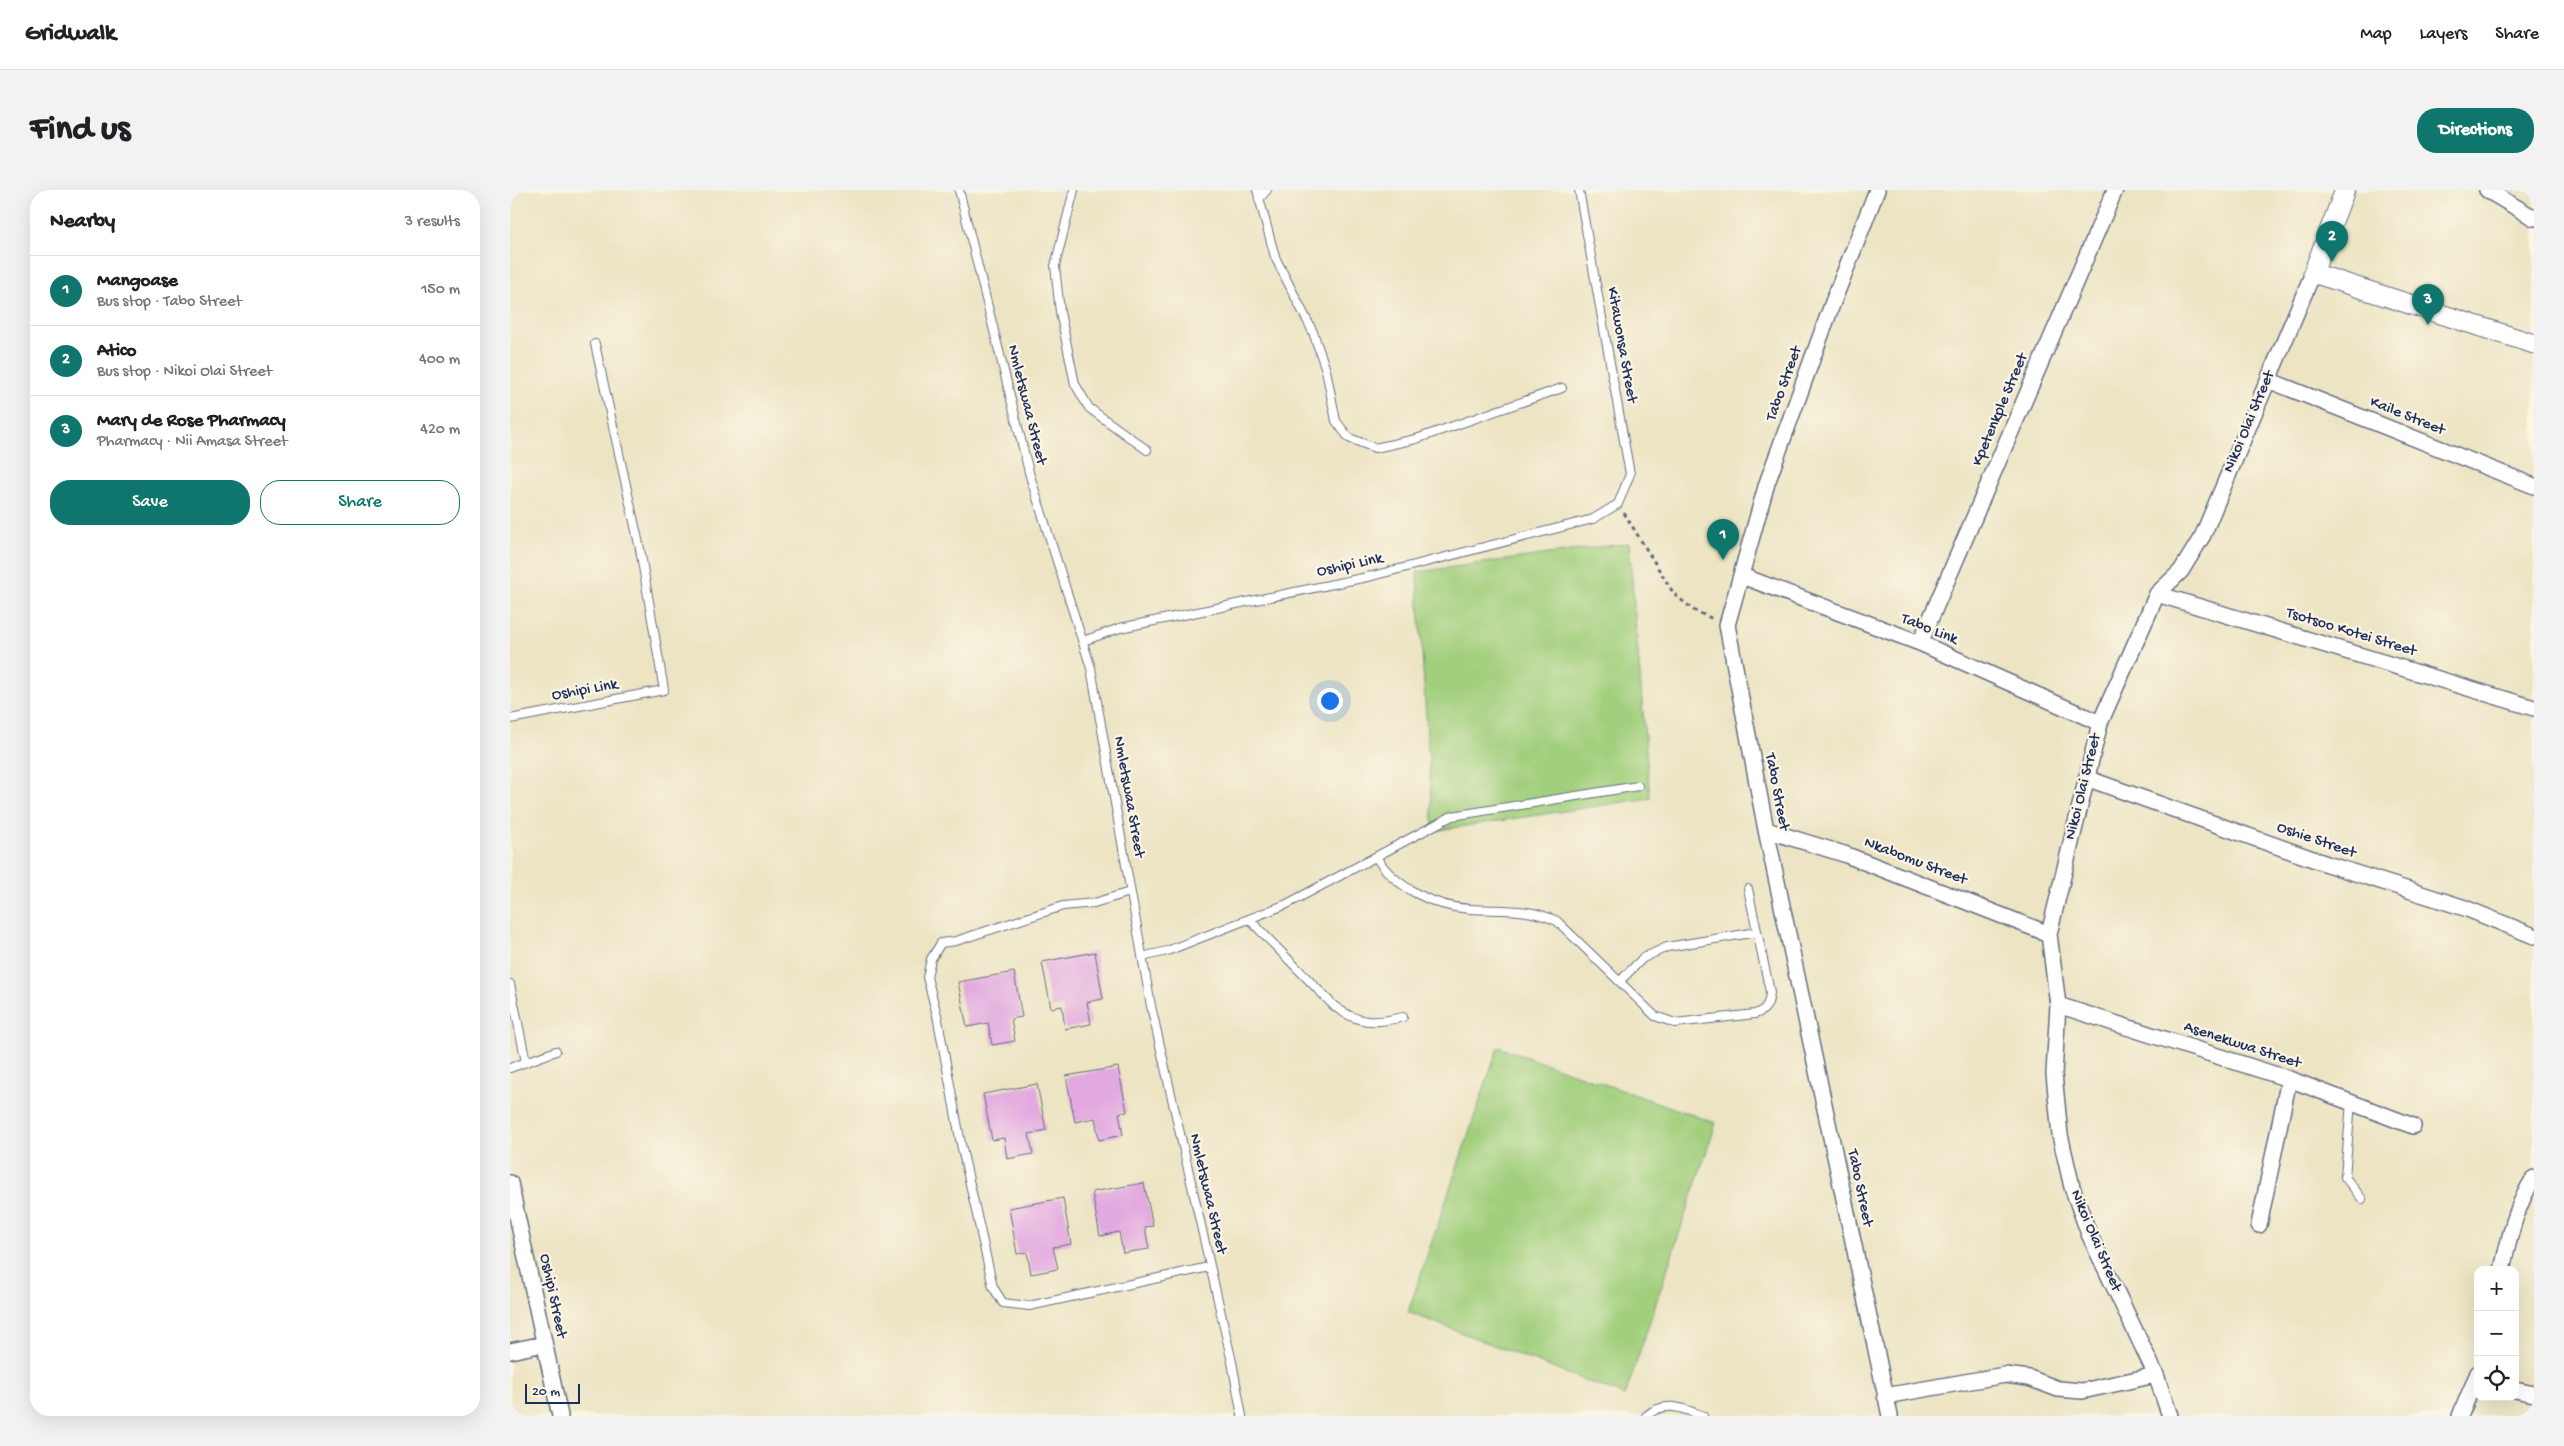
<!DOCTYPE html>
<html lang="en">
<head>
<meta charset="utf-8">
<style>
  body { margin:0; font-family:"Gochi Hand",sans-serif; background:#f2f2f2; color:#202124 }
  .controls { position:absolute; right:15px; bottom:15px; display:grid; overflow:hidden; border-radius:10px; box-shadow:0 5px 20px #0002 }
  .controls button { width:45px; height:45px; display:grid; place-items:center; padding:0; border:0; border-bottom:1px solid #e0e0e0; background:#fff; color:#202124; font:25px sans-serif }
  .scale { position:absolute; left:15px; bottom:12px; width:55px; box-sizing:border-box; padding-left:5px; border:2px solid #1b2f5e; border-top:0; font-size:14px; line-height:18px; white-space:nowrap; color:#1b2f5e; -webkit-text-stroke:4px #fcf5e5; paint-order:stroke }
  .you { position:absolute; left:819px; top:510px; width:18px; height:18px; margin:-12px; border:4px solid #fff; border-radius:50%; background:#1a73e8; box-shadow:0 0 0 8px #1a73e833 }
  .badge { display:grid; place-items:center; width:32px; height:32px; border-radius:50%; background:#0f766e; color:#fff; font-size:16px; font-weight:700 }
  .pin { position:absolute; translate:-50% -41px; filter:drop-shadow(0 1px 2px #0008) }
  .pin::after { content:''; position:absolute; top:26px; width:18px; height:15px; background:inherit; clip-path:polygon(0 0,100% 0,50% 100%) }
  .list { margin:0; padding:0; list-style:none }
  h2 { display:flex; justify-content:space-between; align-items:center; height:65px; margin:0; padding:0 20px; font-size:21px }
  h2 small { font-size:16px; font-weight:400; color:#757577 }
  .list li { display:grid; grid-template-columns:32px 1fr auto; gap:15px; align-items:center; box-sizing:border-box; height:70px; padding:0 20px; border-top:1px solid #e0e0e0 }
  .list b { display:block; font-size:19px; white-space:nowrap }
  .list p { margin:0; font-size:16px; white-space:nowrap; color:#757577 }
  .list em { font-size:16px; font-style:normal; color:#757577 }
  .actions { display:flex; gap:10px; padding:15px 20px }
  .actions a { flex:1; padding:11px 0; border:1px solid #0f766e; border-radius:20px; text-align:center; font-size:18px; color:#0f766e }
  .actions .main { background:#0f766e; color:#fff }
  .icon { flex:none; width:28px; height:28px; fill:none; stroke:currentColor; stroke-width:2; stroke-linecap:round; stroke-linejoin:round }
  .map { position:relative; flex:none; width:2024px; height:1226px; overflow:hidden; border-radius:20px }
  header { display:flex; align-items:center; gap:30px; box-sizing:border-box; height:70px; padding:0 25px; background:#fff; border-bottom:1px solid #e0e0e0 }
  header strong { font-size:24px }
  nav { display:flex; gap:28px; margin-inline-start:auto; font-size:18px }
  .intro { display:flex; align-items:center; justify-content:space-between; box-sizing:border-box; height:120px; padding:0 30px }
  h1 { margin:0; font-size:35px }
  .button { padding:12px 22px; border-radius:20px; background:#0f766e; color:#fff; font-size:18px; font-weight:700 }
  main { display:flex; gap:30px; padding:0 30px }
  aside { flex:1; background:#fff; border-radius:20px; box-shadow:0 5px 20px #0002 }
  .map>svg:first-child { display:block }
  .green { fill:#a1cf7d; stroke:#5e7f6e }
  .building { fill:#e2a9e0 }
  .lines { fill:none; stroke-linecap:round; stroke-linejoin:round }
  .service-casing { stroke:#646e81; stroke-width:10 }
  .minor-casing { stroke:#646e81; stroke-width:18 }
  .tertiary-casing { stroke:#646e81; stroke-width:21 }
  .path { stroke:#646e81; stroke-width:3; stroke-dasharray:4 4; stroke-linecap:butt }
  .service { stroke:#fff; stroke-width:8 }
  .minor { stroke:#fff; stroke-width:15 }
  .tertiary { stroke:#fff; stroke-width:19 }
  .labels { text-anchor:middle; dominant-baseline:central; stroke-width:4.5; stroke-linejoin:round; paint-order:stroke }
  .street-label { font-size:16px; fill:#1b2f5e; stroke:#fcf5e5 }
</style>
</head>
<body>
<header>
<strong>Gridwalk</strong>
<nav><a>Map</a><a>Layers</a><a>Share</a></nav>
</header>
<div class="intro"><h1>Find us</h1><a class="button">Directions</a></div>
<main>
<aside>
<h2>Nearby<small>3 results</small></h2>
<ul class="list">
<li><span class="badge">1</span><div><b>Mangoase</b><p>Bus stop · Tabo Street</p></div><em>150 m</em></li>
<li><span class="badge">2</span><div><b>Atico</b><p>Bus stop · Nikoi Olai Street</p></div><em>400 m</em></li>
<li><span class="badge">3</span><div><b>Mary de Rose Pharmacy</b><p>Pharmacy · Nii Amasa Street</p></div><em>420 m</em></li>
</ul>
<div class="actions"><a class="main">Save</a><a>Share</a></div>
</aside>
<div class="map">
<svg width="2024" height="1226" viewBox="0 0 2024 1226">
  <rect width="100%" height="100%" fill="#fcf5e5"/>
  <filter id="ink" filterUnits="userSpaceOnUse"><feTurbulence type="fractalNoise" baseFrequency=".02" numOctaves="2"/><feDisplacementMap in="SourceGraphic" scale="10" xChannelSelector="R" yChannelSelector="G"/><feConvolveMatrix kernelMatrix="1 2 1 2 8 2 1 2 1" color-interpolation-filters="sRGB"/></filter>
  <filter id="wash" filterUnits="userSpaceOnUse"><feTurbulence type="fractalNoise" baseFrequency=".0096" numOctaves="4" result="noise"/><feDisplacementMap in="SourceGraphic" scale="20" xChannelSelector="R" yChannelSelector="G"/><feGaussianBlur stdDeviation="1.12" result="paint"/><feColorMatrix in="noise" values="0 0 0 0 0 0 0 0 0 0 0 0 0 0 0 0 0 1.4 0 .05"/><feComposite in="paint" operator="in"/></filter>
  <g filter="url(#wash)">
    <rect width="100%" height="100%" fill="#ece4c3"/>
    <path class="green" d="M1119,353L1140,608L923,641L907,382Z
      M988,857L1206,933L1115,1206L898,1122Z"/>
    <g id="blocks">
      <path class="building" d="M585,762L593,809L577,812L581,834L555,839L552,816L541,818L532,772Z
        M504,782L512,827L501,829L505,851L482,855L478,833L457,837L448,792Z
        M608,877L617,922L609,923L613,945L589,950L585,928L565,932L556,886Z
        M527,894L536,940L519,944L523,964L497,969L494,948L482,950L473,904Z
        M634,993L643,1036L635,1037L639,1059L613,1063L609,1042L590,1046L582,1002Z
        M553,1008L561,1054L543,1057L548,1079L521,1084L517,1062L507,1064L499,1018Z"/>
    </g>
  </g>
  <g filter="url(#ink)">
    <use href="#blocks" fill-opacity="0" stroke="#646e81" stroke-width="1"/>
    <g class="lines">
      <defs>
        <path id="service" d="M449,0L520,286L581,478L641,816L722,1172L732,1226
          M564,0L545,76L550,122L565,194L579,218L637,260
          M747,0L765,67L803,142L816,180L826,231L839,248L865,258L906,249L1052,198
          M749,9L757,0
          M573,451L610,438L862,386L1083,329L1108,314L1120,284L1069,0
          M0,529L154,500L130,359L85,154
          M866,667C885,697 924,717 960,719C993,721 1016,717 1047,731L1145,826L1165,833L1245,824C1257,820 1259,813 1260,802L1238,699
          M620,702L584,713L553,716L446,751L431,753L421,769L417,787L427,825L451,954L483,1097L493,1113L519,1116L699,1077
          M739,729L824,816C848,834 864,834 893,827
          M632,767L657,761L777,714L942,626L1128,596
          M1110,791L1133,768L1157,757L1247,742
          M0,794L16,872
          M0,878L46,861
          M1841,912L1835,987L1852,1009
          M1136,1226C1155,1210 1172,1218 1193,1226"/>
        <path id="minor" d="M1367,0L1323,112L1257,293L1217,435L1256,640L1380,1226
          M1977,0L2024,28
          M1758,190L2024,296
          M1232,386L1410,453L1590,533
          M1647,404L2024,518
          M1410,453L1605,0
          M1576,588L1817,674L1955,718L2024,746
          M1256,640L1334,664L1539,744
          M1548,815L1779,889L1903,936
          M0,993L50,1226
          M1749,1035L1779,889
          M1992,1080C1999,1049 2006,1015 2024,988
          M0,1161L34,1154
          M2005,1200L2024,1204
          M1375,1206L1495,1185L1519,1188L1548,1199L1572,1201L1646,1185
          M1660,1226L1646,1185L1579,1044L1562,997L1550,945L1544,884L1548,815L1539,744L1590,533L1647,404L1671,381L1693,345L1803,83
          M1950,1226L1968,1183"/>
        <path id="tertiary" d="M1835,0L1803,83L2024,154"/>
      </defs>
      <use href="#service" class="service-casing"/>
      <use href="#minor" class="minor-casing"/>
      <use href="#tertiary" class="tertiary-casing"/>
      <path class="path" d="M1114,323L1164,404L1185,421L1203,429"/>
      <use href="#service" class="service"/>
      <use href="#minor" class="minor"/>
      <use href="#tertiary" class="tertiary"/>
    </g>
  </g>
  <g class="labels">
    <g class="street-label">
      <text transform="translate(1111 155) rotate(80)">Kitawonsa Street</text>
      <text transform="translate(1275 194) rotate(-70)">Tabo Street</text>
      <text transform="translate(516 215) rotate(76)">Nmletswaa Street</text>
      <text transform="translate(1491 220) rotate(-67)">Kpetenkple Street</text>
      <text transform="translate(1897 227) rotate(22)">Kaile Street</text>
      <text transform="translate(1740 232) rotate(-67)">Nikoi Olai Street</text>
      <text transform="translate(840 376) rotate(-12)">Oshipi Link</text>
      <text transform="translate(1419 440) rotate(22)">Tabo Link</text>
      <text transform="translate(1841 443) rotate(17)">Tsotsoo Kotei Street</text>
      <text transform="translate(75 501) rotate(-10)">Oshipi Link</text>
      <text transform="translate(1574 597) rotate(-76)">Nikoi Olai Street</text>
      <text transform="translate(1266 602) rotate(79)">Tabo Street</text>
      <text transform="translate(618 607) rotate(80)">Nmletswaa Street</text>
      <text transform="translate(1806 651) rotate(19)">Oshie Street</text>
      <text transform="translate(1405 672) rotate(21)">Nkabomu Street</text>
      <text transform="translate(1732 856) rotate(18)">Asenekwua Street</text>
      <text transform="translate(1349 998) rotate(78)">Tabo Street</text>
      <text transform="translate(697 1004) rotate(77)">Nmletswaa Street</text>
      <text transform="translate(1585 1051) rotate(67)">Nikoi Olai Street</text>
      <text transform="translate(42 1106) rotate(78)">Oshipi Street</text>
    </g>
  </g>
</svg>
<div class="controls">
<button>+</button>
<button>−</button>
<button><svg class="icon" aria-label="locate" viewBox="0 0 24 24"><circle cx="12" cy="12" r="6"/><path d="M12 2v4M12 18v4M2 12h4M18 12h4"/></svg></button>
</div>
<div class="scale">20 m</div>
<div class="you"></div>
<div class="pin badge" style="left:1213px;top:370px">1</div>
<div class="pin badge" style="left:1822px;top:72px">2</div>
<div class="pin badge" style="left:1918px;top:135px">3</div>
</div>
</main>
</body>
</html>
